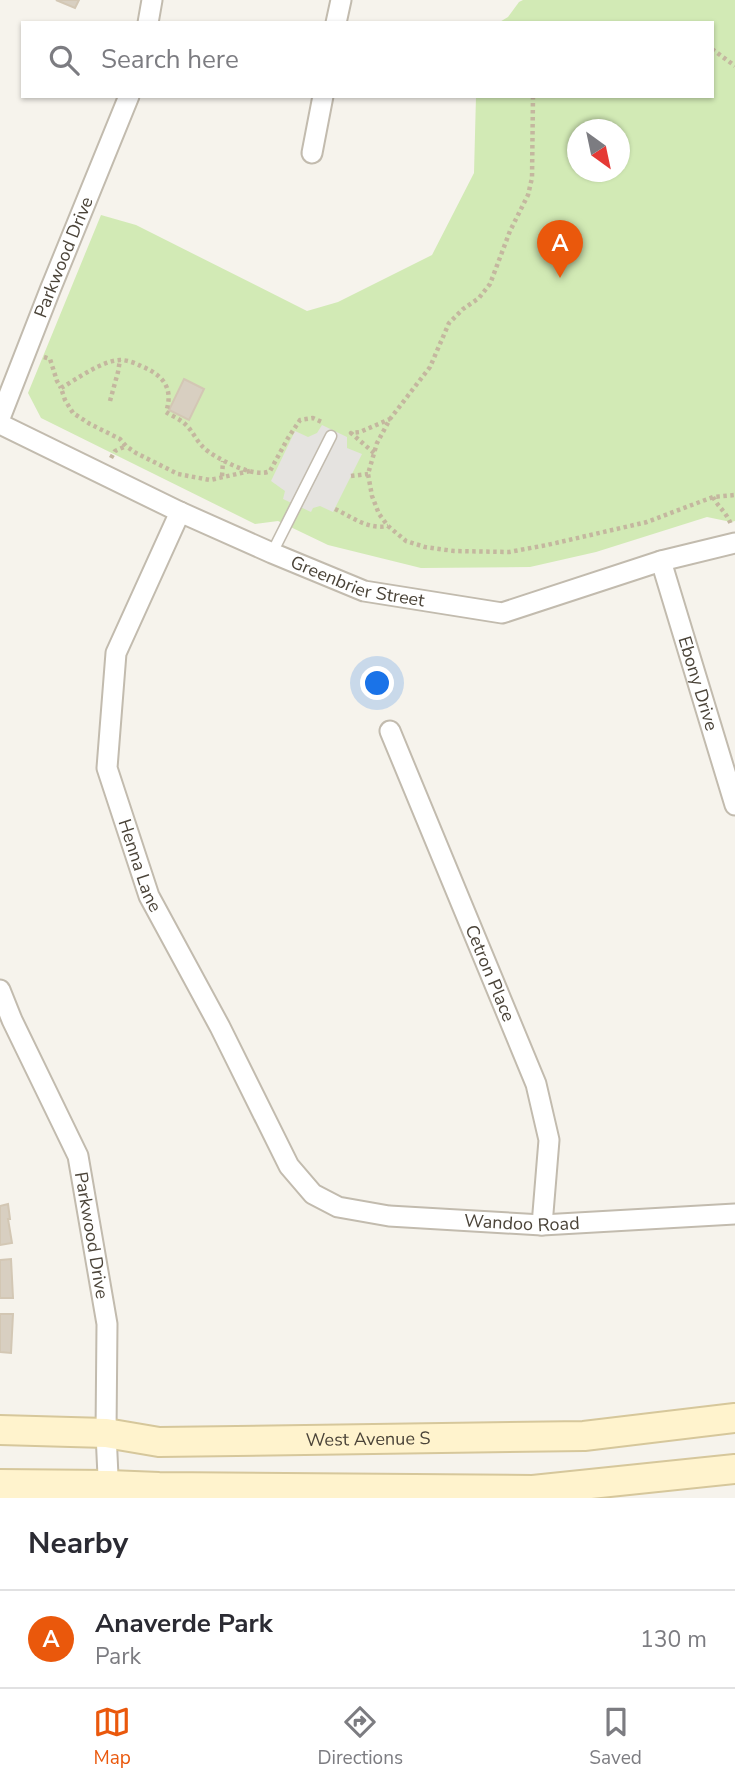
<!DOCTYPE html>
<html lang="en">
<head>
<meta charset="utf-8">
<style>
  body { margin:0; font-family:"Nunito Sans",sans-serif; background:#f2f2f3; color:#2b2b33 }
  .compass { position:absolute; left:567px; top:119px; width:63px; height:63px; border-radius:50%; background:#fff; box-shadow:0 2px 5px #0004; rotate:147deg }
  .you { position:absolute; left:378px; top:684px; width:24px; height:24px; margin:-18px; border:5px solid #fff; border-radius:50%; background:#1a73e8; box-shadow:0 0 0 10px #1a73e833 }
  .badge { display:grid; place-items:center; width:46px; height:46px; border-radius:50%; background:#ea580c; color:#fff; font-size:23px; font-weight:700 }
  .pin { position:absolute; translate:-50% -58px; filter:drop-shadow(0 2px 4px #0008) }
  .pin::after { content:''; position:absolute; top:37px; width:24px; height:21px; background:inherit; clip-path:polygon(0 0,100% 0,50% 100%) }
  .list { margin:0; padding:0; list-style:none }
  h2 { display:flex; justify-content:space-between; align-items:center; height:91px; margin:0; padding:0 28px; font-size:30px }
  h2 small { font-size:23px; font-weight:400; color:#7c7c81 }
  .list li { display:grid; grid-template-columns:46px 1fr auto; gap:21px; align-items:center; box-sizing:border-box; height:98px; padding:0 28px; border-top:2px solid #e1e1e2 }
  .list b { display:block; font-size:26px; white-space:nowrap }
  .list p { margin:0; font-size:23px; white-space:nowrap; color:#7c7c81 }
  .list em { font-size:23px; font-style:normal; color:#7c7c81 }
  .icon { flex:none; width:38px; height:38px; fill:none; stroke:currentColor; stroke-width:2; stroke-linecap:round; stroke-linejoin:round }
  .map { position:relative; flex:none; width:735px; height:1498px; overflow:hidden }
  .search { position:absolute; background:#fff; box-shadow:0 2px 5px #0004; left:21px; right:21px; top:21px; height:77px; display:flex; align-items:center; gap:18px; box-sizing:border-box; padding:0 24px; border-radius:0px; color:#7c7c81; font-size:26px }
  .sheet { height:189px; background:#fff }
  nav { display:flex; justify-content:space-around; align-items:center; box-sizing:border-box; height:98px; border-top:2px solid #e1e1e2; background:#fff; font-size:19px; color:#7c7c81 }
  nav a { display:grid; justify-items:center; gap:4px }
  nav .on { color:#ea580c }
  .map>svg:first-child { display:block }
  .green { fill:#d2eab5; fill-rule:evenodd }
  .parking { fill:#e5e3e0 }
  .building { fill:#d8cfc1; stroke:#d3c7b4; stroke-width:2 }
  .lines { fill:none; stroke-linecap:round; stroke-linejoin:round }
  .lane-casing { stroke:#c2bbae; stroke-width:13 }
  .street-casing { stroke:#c2bbae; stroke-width:23 }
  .secondary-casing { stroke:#d6c79b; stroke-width:32 }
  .path { stroke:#c4b79f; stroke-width:4.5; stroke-dasharray:3.5 3.5; stroke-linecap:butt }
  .lane { stroke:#fff; stroke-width:10 }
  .street { stroke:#fff; stroke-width:19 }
  .secondary { stroke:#fff3cd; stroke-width:28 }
  .labels { text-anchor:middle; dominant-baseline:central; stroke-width:5; stroke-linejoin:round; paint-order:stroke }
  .street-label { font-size:18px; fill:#4b4439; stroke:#fff }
</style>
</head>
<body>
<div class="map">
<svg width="735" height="1498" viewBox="0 0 735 1498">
  <rect width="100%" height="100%" fill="#f6f3ec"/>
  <path class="green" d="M523,0H735V521L731,522L707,517L596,552L530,567L421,568L328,545L278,521L255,524L41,418L28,393L101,215L136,225L307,311L338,302L432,255L474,173L476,96H712V23H498L508,17L519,2ZM578,130H620V172H578Z"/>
  <path class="parking" d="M322,425L347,437V448L362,454L333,512L320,506L313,508L311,512L283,499L285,491L271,481L295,431L308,437L317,433Z"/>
  <path class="building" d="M56,0H79L75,8Z
    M184,379L204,389L189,420L169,410Z
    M8,1204L10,1219H8L12,1243L0,1245V1206Z
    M11,1259L13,1298H0V1260Z
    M0,1314H13L11,1353L0,1352Z"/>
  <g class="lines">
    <defs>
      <path id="lane" d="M272,553L331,436"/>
      <g id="street">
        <path d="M148,23L152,0"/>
        <path d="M336,23L341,0"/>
        <path d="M312,153L323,96"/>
        <path id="s1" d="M0,418L50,290L129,96"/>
        <path id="s2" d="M0,424L180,512L272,553L364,591L502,613L661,561L735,543"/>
        <path id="s3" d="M180,512L116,653L107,768L149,896L220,1027L289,1166L313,1194L338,1207L389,1216L542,1225L735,1214"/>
        <path id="s4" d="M661,561L735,805"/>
        <path id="s5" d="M390,731L536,1084L549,1140L542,1225"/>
        <path id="s6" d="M0,990L12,1020L78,1156L107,1324L106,1433L109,1498"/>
      </g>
      <g id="secondary">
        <path id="s7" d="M0,1430L106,1433L159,1442L584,1436L735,1418"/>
        <path d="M0,1484L109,1485L159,1487L533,1490L735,1469"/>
      </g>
    </defs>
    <use href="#lane" class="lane-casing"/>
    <use href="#street" class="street-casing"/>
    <use href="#secondary" class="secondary-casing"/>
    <path class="path" d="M712,49L735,66
      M533,96L532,178L528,195L510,231L490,284L479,298L463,309L449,323L430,367L390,419L377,443L368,474L372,496L379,514L388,526L406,541L425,547L454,551L509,552L547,545L647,522L713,497L735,495
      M44,357L50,359L57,381L61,388
      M110,401L118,372L120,360
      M374,453L351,433L360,432L390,419
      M111,458L115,451L126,446
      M250,471L210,480L178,474L136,453L126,446L120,439L90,424L73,413L65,400L61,388C77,379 101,361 120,360C127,360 135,363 141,366C163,375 174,388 166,412C172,416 180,419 185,424C192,430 196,440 203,447C214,458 255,479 270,471L288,438L300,420L313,418L324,423
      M222,476L223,461
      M351,476L368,474
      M713,497C718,507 728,514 731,525
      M335,509C352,517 368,530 388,526"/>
    <use href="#lane" class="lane"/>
    <use href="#street" class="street"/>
    <use href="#secondary" class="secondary"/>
  </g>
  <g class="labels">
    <g class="street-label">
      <text stroke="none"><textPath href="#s1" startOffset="173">Parkwood Drive</textPath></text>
      <text stroke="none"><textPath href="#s2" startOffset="392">Greenbrier Street</textPath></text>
      <text stroke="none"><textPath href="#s4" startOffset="128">Ebony Drive</textPath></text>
      <text stroke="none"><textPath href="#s3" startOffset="373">Henna Lane</textPath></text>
      <text stroke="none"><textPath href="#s5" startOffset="262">Cetron Place</textPath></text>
      <text stroke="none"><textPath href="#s3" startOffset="959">Wandoo Road</textPath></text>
      <text stroke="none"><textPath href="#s6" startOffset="264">Parkwood Drive</textPath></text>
      <text stroke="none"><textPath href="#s7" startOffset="369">West Avenue S</textPath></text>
    </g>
  </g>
</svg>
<svg class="compass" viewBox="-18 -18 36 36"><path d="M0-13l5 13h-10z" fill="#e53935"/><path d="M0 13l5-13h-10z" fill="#7c7c81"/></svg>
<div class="you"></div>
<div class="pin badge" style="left:560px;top:278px">A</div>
<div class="search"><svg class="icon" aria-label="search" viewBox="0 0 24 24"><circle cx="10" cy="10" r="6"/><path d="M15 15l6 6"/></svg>Search here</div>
</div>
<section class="sheet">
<h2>Nearby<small></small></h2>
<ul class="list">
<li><span class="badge">A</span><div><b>Anaverde Park</b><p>Park</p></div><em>130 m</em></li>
</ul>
</section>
<nav>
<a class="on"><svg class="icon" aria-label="map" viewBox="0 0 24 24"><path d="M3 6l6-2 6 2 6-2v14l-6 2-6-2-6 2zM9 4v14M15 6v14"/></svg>Map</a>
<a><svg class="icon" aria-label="directions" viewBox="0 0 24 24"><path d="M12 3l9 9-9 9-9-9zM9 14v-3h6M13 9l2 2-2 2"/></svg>Directions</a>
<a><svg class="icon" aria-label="saved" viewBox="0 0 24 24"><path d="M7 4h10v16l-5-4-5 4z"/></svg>Saved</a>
</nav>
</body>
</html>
